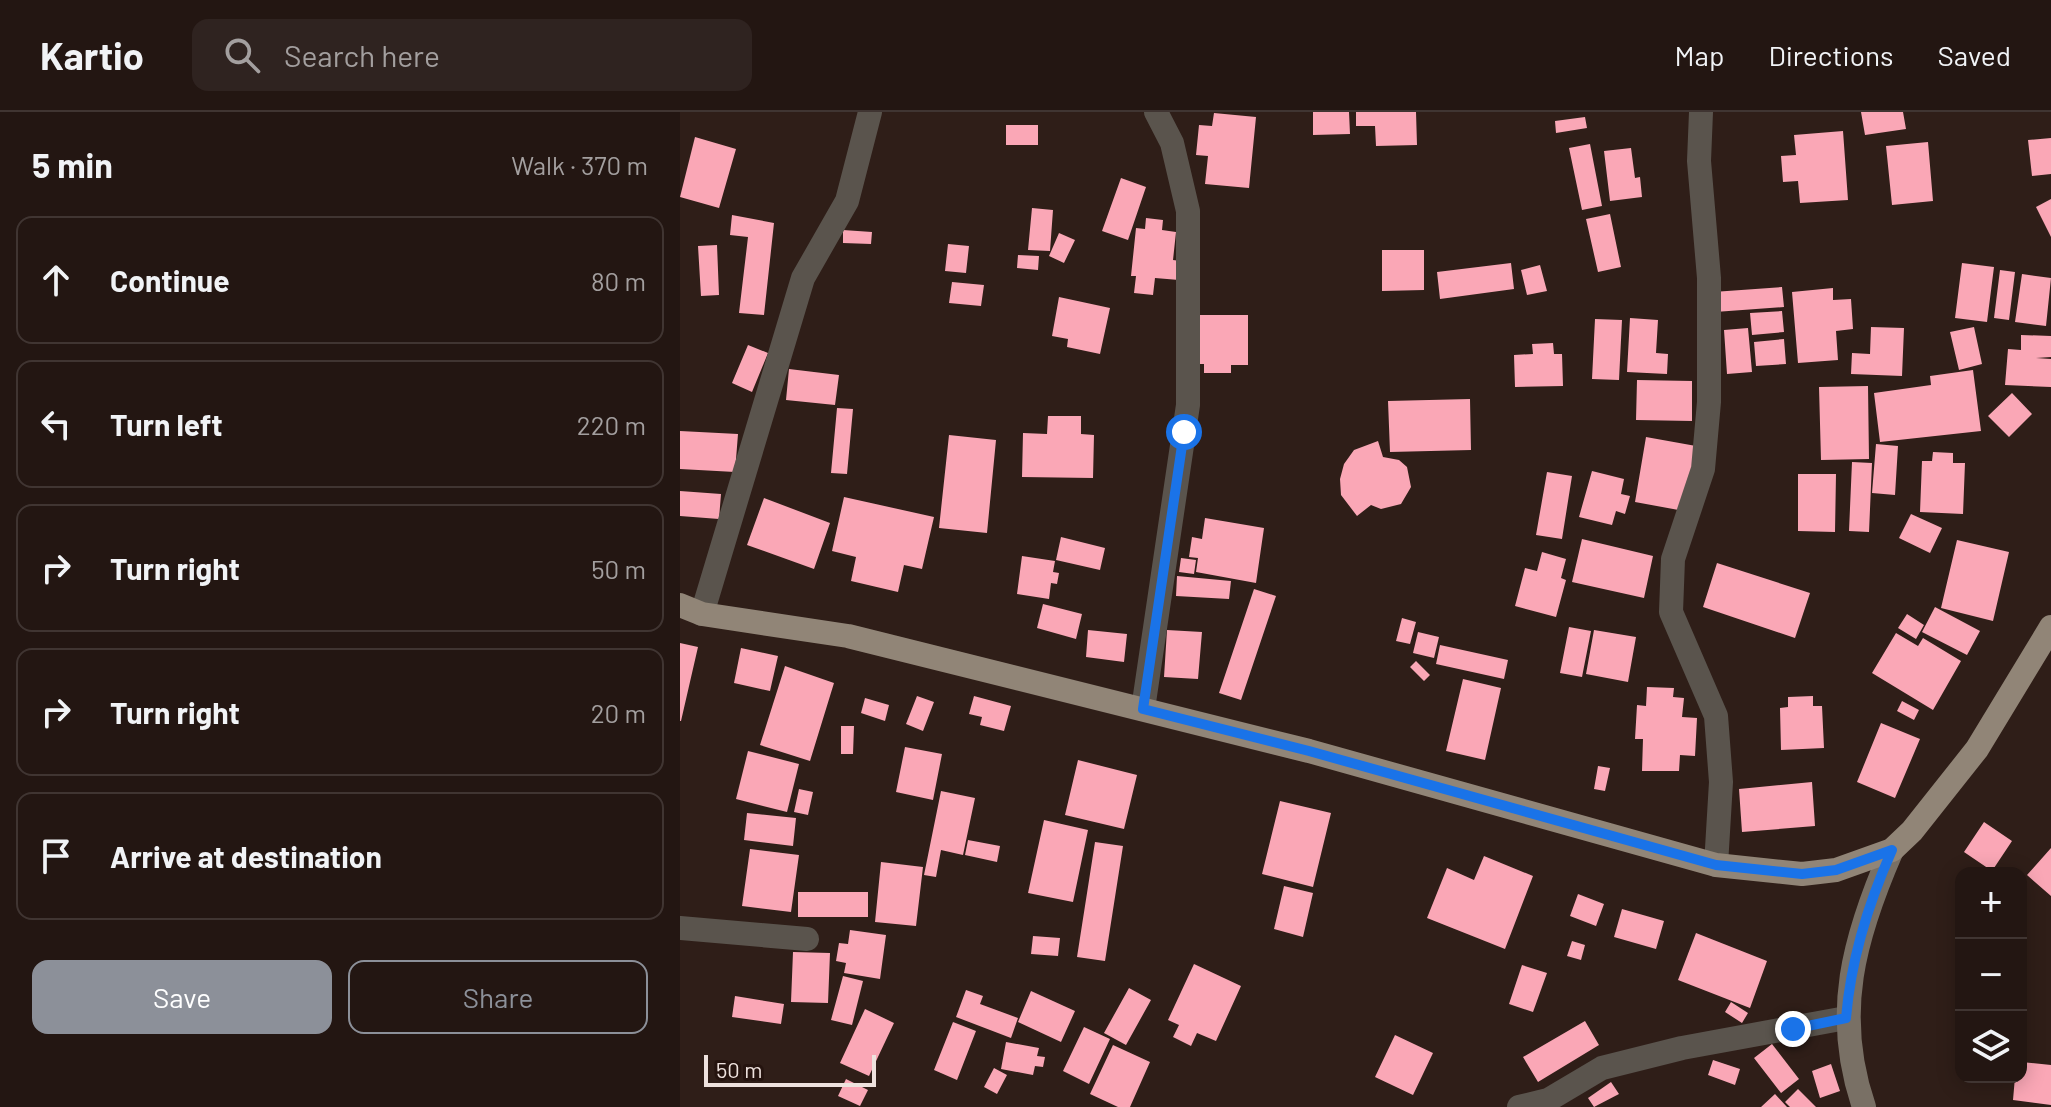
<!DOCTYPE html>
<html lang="en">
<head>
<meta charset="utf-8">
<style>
  body { margin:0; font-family:Barlow,sans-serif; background:#2f2320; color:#f1f3f6 }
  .controls { position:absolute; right:24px; bottom:24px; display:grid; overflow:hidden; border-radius:16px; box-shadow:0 4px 20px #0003 }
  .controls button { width:72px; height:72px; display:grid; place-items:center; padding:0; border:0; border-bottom:2px solid #403532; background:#231612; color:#f1f3f6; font:40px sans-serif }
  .scale { position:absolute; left:24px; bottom:20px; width:172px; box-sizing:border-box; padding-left:8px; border:4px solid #eee2de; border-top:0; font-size:22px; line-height:28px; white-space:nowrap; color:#eee2de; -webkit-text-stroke:6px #25140f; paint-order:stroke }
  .stop { position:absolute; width:24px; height:24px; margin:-18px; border:6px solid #1a73e8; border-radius:50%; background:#fff }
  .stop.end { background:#1a73e8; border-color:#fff; box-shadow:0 2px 8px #0008 }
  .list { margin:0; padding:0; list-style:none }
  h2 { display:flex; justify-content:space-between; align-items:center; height:104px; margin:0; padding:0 32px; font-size:34px }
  h2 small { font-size:26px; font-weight:400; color:#a39f9f }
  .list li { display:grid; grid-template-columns:52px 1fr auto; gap:24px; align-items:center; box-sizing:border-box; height:128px; margin:0 16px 16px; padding:0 16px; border:2px solid #403532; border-radius:16px }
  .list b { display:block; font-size:30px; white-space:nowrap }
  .list em { font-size:26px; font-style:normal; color:#a39f9f }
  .actions { display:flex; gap:16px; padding:24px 32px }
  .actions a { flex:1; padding:18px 0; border:2px solid #8c9099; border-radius:16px; text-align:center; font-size:28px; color:#8c9099 }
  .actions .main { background:#8c9099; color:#fff }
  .icon { flex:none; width:44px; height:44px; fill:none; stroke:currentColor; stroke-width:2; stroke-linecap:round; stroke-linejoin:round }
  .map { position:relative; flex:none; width:1371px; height:995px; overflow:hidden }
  header { display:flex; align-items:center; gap:48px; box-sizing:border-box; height:112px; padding:0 40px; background:#231612; border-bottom:2px solid #403532 }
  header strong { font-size:38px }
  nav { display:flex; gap:44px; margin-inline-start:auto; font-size:28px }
  .search { width:560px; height:72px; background:#2f2320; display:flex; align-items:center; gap:20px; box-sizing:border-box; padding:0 28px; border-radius:16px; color:#a39f9f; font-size:30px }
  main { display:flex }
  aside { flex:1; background:#231612 }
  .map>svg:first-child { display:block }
  .building { fill:#faa7b6 }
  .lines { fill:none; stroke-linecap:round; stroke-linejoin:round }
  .minor { stroke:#5a544d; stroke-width:24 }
  .secondary { stroke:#797065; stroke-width:24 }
  .primary { stroke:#918577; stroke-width:24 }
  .route { stroke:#1a73e8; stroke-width:10 }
</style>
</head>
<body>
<header>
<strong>Kartio</strong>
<div class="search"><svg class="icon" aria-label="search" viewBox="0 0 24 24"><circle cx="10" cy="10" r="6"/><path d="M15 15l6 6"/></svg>Search here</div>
<nav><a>Map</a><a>Directions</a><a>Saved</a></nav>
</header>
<main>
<aside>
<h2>5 min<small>Walk · 370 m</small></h2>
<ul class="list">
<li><svg class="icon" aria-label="ahead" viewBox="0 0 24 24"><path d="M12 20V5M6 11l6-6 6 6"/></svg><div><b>Continue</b></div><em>80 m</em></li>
<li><svg class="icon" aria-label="left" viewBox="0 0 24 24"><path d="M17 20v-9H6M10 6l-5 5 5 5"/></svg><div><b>Turn left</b></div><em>220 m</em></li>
<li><svg class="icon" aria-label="right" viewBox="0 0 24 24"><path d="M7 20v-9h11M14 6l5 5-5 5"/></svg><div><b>Turn right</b></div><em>50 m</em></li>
<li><svg class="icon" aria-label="right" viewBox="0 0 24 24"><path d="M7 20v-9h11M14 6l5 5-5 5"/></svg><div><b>Turn right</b></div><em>20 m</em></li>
<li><svg class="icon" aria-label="arrive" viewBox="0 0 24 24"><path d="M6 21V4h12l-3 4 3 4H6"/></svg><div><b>Arrive at destination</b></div></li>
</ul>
<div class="actions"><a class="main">Save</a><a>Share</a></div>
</aside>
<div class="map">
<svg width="1371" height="995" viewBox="0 0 1371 995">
  <rect width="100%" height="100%" fill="#2f1e18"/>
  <path class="building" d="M633,0H669L670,22L633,23Z
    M676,0H736L737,33L696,34L695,14H676Z
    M1181,0H1223L1226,17L1185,23Z
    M534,1L576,5L569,76L525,72L528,44L516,43L519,13L532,14Z
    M905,5L907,16L876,21L875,9Z
    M326,13H358V33H326Z
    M1163,19L1168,88L1120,91L1118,69L1103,70L1101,44L1116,43L1114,23Z
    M15,25L56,37L39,96L0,85Z
    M1371,26V62L1352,64L1348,28Z
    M1248,30L1253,89L1212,93L1206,34Z
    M910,32L922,94L902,98L889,36Z
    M951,36L955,66L960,65L962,85L930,89L924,39Z
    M441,66L466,75L448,128L422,119Z
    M1371,87V125L1356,95Z
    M352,96L373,98L370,139L348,138Z
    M930,102L941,155L918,160L906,107Z
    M52,103L94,111L84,203L59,201L68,125L50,123Z
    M466,106L483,108L482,118L496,120L493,148L501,149L499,168L475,166L473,183L454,181L456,164H451L456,116L465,117Z
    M163,118L192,120L191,132L163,131Z
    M379,121L395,128L384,151L369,144Z
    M268,132L289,134L286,161L265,159Z
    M37,133L39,183L21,184L18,134Z
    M702,138H744V178L702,179Z
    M338,143L359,144L358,158L337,156Z
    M831,151L834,177L760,187L757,160Z
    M1282,151L1314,155L1307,210L1275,206Z
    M860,153L867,179L847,183L841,158Z
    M1320,158L1335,160L1329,208L1314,206Z
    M1342,162L1371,166L1366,214L1335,210Z
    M272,170L304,173L301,194L269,191Z
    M1102,175L1104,195L1035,200L1033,180Z
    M1153,176V188L1171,187L1173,217L1156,219L1158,248L1118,251L1112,180Z
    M379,185L430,196L420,242L387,235L388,227L372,224Z
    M1102,199L1104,220L1072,223L1070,201Z
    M512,203H568V253H551V261H524V252H511Z
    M950,206L978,208L976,241L988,242L987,262L947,260Z
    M915,207L942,208L939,268L912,267Z
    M1191,215L1224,216L1222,264L1171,262L1172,241L1190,242Z
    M1294,215L1302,252L1279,258L1270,220Z
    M1068,216L1072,260L1047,262L1044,218Z
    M1341,223L1371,224V245L1356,246L1371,247V275L1325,273L1328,237L1341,238Z
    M1104,227L1106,252L1076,254L1074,230Z
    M873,231L874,242H882L883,274L835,275L834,243L853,242L852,232Z
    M68,233L88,241L72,280L52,271Z
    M109,257L159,263L155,293L106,288Z
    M1293,258L1301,319L1200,330L1194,281L1251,273L1250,264Z
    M957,268L1012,269V309L956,308Z
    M1188,274L1189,347L1141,348L1139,275Z
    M1332,281L1352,302L1329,325L1308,304Z
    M790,287L791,338L710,340L708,289Z
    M157,296L173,297L167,362L151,361Z
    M368,304H401V322L414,323L413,366L342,365L343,321L367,322Z
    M0,319L58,322L55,360L0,357Z
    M269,323L316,328L307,421L259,416Z
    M966,325L1016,334L1004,399L955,390Z
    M698,329L703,345L719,348L727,355L731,375L721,392L701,397L691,393L677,404L661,383L660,367L664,352L674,338Z
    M1196,332L1218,334L1215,383L1192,381Z
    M1253,340L1273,341V351H1285L1283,402L1240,400L1242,349H1252Z
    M1172,350L1192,351L1189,420L1169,419Z
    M912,359L944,367L941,382L950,384L945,402L936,399L932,413L899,405Z
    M867,360L892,364L882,427L856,423Z
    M1118,362H1156L1155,420L1118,419Z
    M0,379L41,382L39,407L0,404Z
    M164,385L254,405L242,457L224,453L218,480L171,469L176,445L152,439Z
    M84,386L150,411L134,457L67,433Z
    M1231,402L1262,416L1250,441L1219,426Z
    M525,406L584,416L576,471L516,460L518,446L509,445L512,425L522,427Z
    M381,425L425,436L420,458L376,448Z
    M902,427L973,444L964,486L892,470Z
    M1277,428L1329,440L1313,509L1261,496Z
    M862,440L886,447L881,466L886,468L876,505L835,494L845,456L857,459Z
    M342,444L375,449L373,460L379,461L377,472L371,471L369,487L337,482Z
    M501,446L516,448L514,462L499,460Z
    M1037,451L1130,481L1115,526L1023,495Z
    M497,464L551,469L549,487L496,484Z
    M574,477L596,484L561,588L539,581Z
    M363,492L402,502L396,527L357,516Z
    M1255,495L1300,519L1287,543L1242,520Z
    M1227,502L1244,513L1236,527L1218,516Z
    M722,506L736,510L730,532L716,529Z
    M889,515L911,519L902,565L880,561Z
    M408,518L447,522L444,550L406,545Z
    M487,518L522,520L518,567L484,565Z
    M914,518L956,525L948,570L906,562Z
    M738,520L759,525L754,546L733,541Z
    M1216,521L1238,534L1243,526L1281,549L1253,598L1192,561Z
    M0,531L18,535L1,609H0Z
    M760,533L828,548L824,567L756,552Z
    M61,536L98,544L90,579L54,571Z
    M736,549L750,563L744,569L730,555Z
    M105,554L154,571L130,649L80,633Z
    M783,567L821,576L805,648L766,639Z
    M967,575L994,576L993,585L1004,586L1002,605L1017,606L1015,644L1000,643L999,659H962L963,627H955L957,593L966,594Z
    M237,584L254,590L243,619L226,612Z
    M294,584L331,594L324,619L300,613L302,605L289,602Z
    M1133,584V594H1142L1144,636L1101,638L1100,596L1108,595V585Z
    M185,586L209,593L205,609L181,601Z
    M1222,589L1239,598L1234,608L1217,599Z
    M1201,611L1240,627L1215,686L1177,670Z
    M161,614H174L173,642H161Z
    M225,635L262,642L253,688L216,680Z
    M68,639L119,652L107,700L56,687Z
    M398,648L457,663L444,717L385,703Z
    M918,654L930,656L925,679L914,677Z
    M1132,670L1135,714L1062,720L1059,677Z
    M119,677L133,680L128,703L114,700Z
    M261,679L295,686L283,743L261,738L256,765L244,763Z
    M600,689L651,701L633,775L582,762Z
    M67,701L116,706L113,734L64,728Z
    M364,708L408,718L393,790L348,781Z
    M1304,710L1332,729L1312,759L1284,740Z
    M288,728L320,734L317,750L285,743Z
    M415,730L443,734L425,849L397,845Z
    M1371,736V784L1347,763Z
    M70,737L119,743L111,800L62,794Z
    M804,744L853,764L825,837L747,806L767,756L794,768Z
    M201,750L243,755L236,814L195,810Z
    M604,774L633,781L623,825L594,817Z
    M118,780H188V805H118Z
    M898,782L924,792L916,814L890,804Z
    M942,797L984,809L976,837L934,825Z
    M170,818L206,823L200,867L164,861L166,851L156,849L159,831L168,832Z
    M1016,821L1087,849L1070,896L998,868Z
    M353,824L380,826L378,844L351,842Z
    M892,829L905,833L901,848L887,844Z
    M113,840L150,841L148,891L111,890Z
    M514,852L561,874L536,929L517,921L511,934L493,925L499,913L488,908Z
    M842,853L867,861L853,900L829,892Z
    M163,864L183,869L172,913L151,908Z
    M449,876L471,888L446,933L424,921Z
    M286,878L303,884L300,892L338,906L331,926L276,905Z
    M351,879L395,899L381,930L338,910Z
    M55,884L104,892L101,912L52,905Z
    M1051,890L1068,901L1062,911L1045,900Z
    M185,897L214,911L189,964L160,951Z
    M905,909L919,933L858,970L843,945Z
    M273,910L296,919L277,968L254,958Z
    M404,915L430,927L409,972L383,959Z
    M715,923L753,941L733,983L695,965Z
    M326,930L359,936L357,944L365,945L363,955L355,954L353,963L321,957Z
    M1092,932L1119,967L1101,981L1074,946Z
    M433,933L470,950L450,995H438L410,982Z
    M1033,948L1060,957L1055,973L1028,963Z
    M1341,950L1371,953V993L1333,988L1335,965H1341Z
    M1151,952L1160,979L1140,986L1132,959Z
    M314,956L327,963L317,982L304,975Z
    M166,967L188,978L180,994L158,984Z
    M931,970L939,982L914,995L908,986Z
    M1118,977L1136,995H1110L1105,990Z
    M1095,982L1107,995H1081Z"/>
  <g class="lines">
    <path class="minor" d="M1021,0L1019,49L1029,166V290L1023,357L993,447L991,500L1036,604L1041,670L1036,753
      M22,502L123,166L167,89L190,0
      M463,597L508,293V99L492,31L476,0
      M0,816L127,827
      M839,995L868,988L922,956L1002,936L1166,906"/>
    <path class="secondary" d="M1184,995C1152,902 1174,825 1212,738"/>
    <path class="primary" d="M0,493L22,502L168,524L629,639L1036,753L1122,762L1156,758L1212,738L1232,719L1297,637L1371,515"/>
  </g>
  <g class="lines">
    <path class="route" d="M504,320L463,597L629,639L1036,753L1122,762L1156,758L1212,738C1188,792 1171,847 1166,906L1113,917"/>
  </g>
</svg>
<div class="controls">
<button>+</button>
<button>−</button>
<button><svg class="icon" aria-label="layers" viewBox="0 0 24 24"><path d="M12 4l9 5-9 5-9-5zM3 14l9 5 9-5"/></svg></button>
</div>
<div class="scale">50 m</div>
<div class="stop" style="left:504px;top:320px"></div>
<div class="stop end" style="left:1113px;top:917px"></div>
</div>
</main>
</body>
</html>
